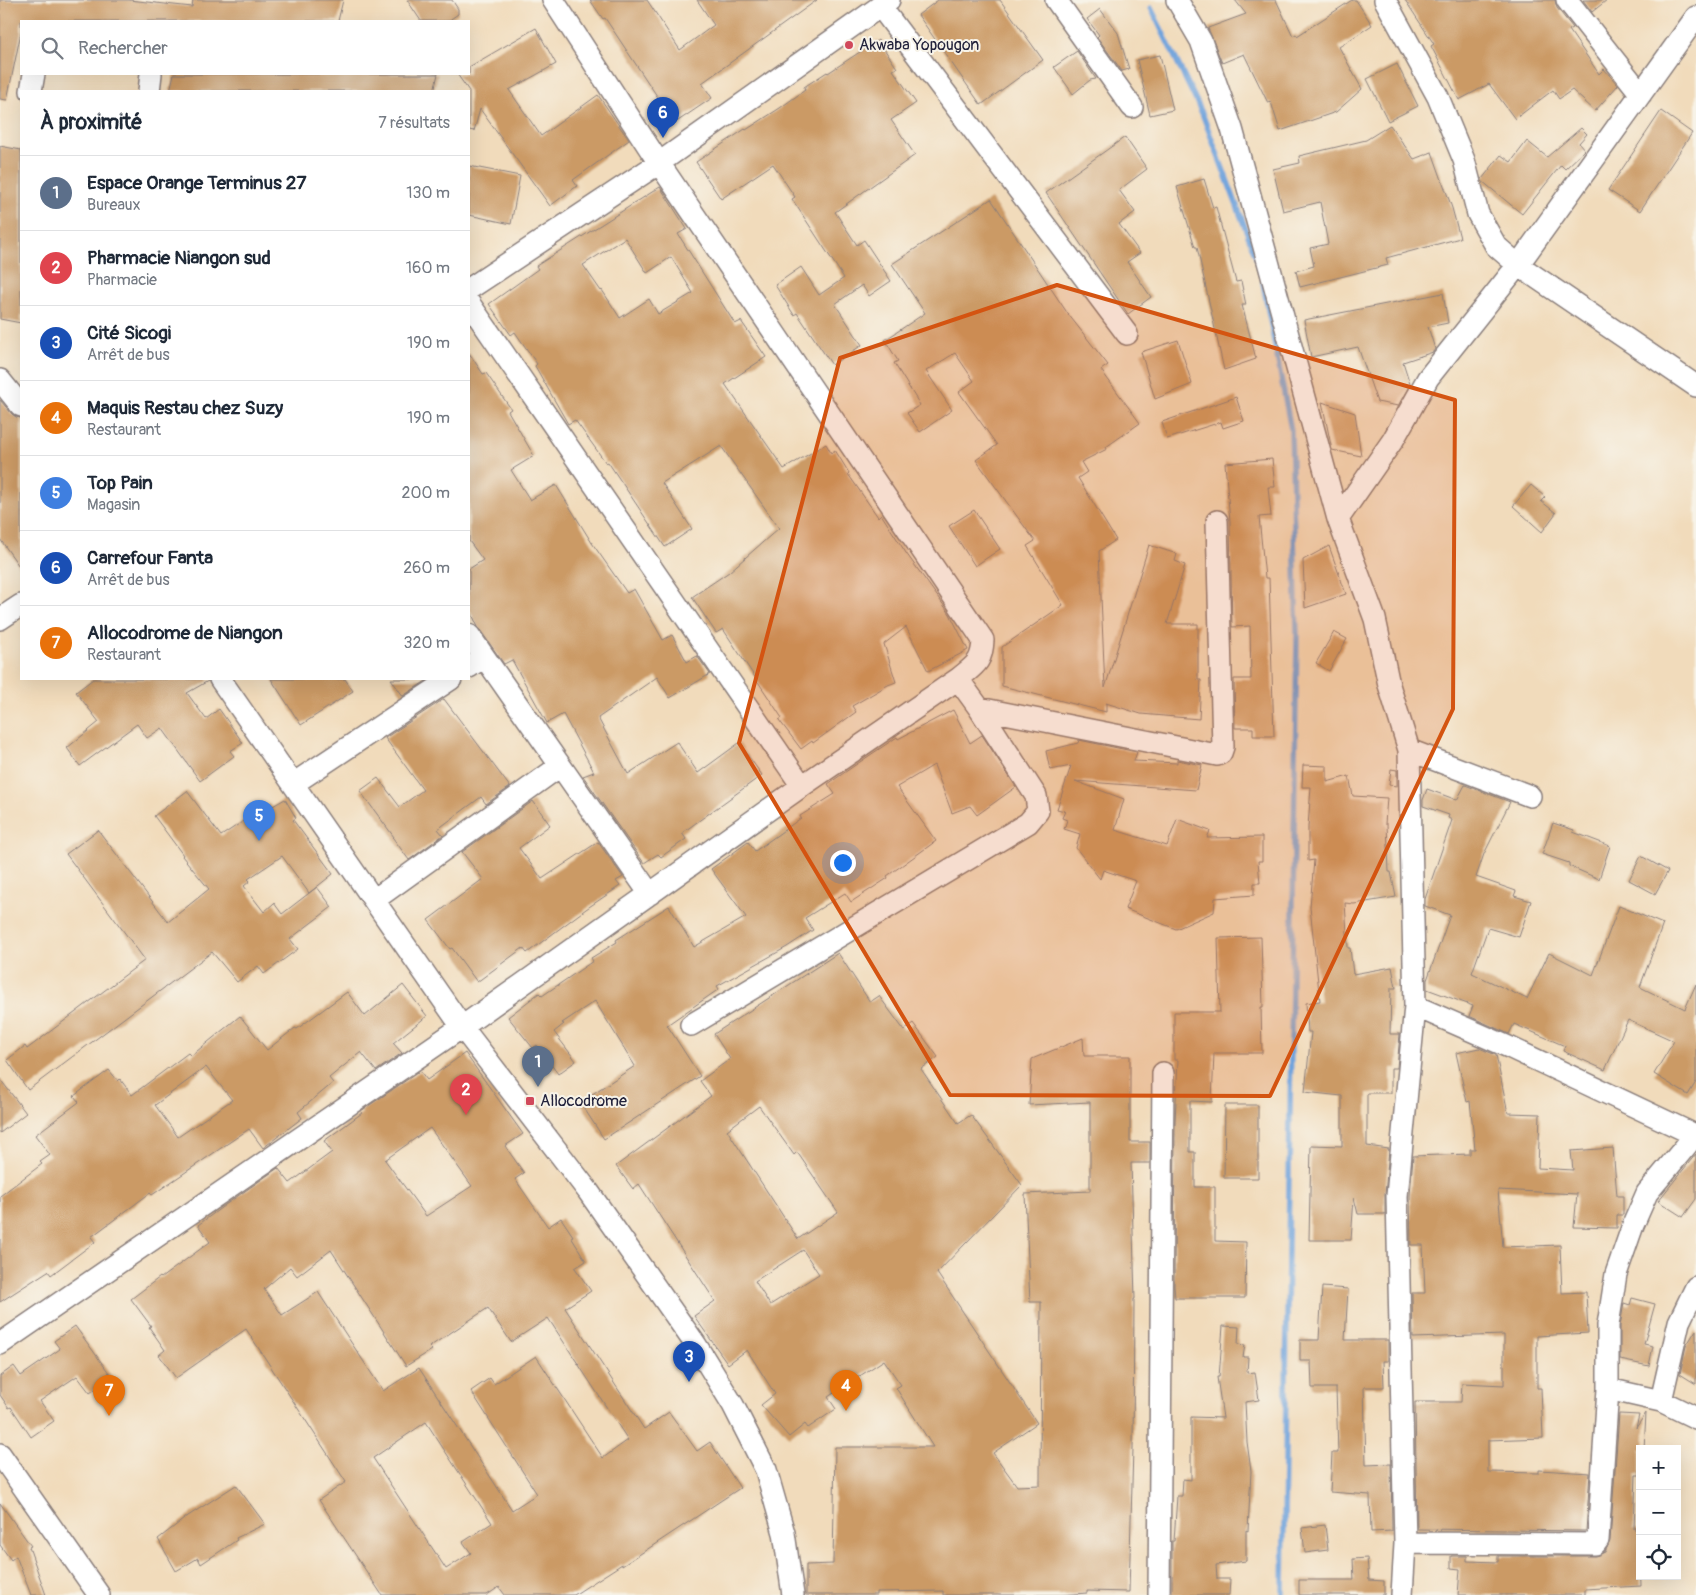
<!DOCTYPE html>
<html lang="fr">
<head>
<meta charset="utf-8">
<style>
  body { margin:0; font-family:Pangolin,sans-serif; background:#f2f2f3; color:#1f2937 }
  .controls { position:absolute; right:15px; bottom:15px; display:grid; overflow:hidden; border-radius:0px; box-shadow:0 5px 20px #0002 }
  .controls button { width:45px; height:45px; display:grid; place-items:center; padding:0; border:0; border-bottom:1px solid #e0e1e3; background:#fff; color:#1f2937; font:25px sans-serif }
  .you { position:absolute; left:842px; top:862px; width:18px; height:18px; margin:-12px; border:4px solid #fff; border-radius:50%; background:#1a73e8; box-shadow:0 0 0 8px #1a73e833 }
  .badge { display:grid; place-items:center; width:32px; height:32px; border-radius:50%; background:#2563eb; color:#fff; font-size:16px; font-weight:700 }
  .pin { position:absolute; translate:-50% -41px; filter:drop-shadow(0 1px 2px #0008) }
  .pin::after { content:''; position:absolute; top:26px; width:18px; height:15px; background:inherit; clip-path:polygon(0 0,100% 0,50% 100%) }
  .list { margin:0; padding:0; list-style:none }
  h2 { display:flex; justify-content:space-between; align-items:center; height:65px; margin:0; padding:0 20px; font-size:21px }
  h2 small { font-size:16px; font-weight:400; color:#747a83 }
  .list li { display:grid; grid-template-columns:32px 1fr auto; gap:15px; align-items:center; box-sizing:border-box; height:75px; padding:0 20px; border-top:1px solid #e0e1e3 }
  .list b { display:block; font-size:19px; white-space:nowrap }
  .list p { margin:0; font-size:16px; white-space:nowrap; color:#747a83 }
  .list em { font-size:16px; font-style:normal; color:#747a83 }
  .icon { flex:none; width:28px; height:28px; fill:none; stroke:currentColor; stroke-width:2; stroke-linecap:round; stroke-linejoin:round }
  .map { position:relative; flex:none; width:1696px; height:1595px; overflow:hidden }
  .search { position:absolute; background:#fff; box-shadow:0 5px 20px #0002; left:20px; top:20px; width:450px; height:55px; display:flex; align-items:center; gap:12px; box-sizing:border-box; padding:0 18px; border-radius:0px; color:#747a83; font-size:19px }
  .panel { position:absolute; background:#fff; box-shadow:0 5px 20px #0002; left:20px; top:90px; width:450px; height:590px; border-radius:0px }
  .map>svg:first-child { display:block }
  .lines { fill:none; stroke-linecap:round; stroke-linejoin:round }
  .stream { stroke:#6fa3dc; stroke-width:5.5 }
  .building { fill:#cb9a65; fill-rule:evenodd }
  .minor-casing { stroke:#8a7e7b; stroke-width:24 }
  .minor { stroke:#fff; stroke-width:21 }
  .marked { fill:#d45411; fill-opacity:0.2; stroke:#d45411; stroke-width:4; stroke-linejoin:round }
  .poi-dot { fill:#d1495b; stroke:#f7f3e8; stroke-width:2 }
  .labels { text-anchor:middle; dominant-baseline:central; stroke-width:4; stroke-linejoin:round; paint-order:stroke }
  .poi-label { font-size:16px; fill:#22223b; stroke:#f7f3e8; text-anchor:start }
</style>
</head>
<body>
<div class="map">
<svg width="1696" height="1595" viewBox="0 0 1696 1595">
  <rect width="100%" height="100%" fill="#f7f3e8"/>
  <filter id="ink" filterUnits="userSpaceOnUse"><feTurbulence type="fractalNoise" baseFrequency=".02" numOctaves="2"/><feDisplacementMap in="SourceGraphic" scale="10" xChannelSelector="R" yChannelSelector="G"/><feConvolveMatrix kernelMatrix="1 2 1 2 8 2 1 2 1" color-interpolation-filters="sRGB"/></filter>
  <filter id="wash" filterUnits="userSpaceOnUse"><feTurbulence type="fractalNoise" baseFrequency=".0096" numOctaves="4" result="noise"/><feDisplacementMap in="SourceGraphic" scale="20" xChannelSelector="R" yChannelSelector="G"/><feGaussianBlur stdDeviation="1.12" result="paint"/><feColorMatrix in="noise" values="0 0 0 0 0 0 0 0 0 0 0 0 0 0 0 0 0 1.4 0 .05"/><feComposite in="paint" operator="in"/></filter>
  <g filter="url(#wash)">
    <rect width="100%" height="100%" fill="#f1dbbb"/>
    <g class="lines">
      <path class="stream" d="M1151,8L1202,113L1257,259
        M1263,283L1291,430L1297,633L1283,1595"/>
    </g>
    <g id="blocks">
      <path class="building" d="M0,0H129L192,7L193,0H343L338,21H21V32L7,100L0,99Z
        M407,0H452L458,9V14L448,21H421Z
        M590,0H647L680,50L714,25L697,0H817L702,83L712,98L675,123L605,18L603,19Z
        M938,0H1000L1043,60L981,105L918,15Z
        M1235,0H1276L1293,36L1296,34L1297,36L1352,0H1356L1372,25L1339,47L1362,89L1336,112L1280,131L1271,102L1268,103L1244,54L1222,63L1208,28L1246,14Z
        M1405,0H1555L1557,8L1573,28L1569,30L1599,74L1604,69L1618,85L1595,111L1572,90L1559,99L1553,90L1515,119L1489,84L1459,100L1431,46L1434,44Z
        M1583,0H1607L1592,12Z
        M1100,9L1118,33L1129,69L1122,71L1097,37L1099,35L1087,19Z
        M536,28L556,64L509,90L541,136L598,95L629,140L573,180L577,186L550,206L480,109L474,131L469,130V91L457,74H469V67Z
        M878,40L897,68L893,70L916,103L891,120L915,155L835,212L857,245L864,240L891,281L869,296L862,285L835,304L862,345L832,365L797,313L794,315L775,285L801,267L819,295L844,278L792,199L795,197L773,164L721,199L696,162L745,129L746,130L780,108L805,90L804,87L827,72L828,73Z
        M1077,51L1096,79L1090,80L1073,94L1054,67Z
        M1160,55L1173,110L1150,115L1137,60Z
        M1397,64L1418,106L1388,121L1367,79Z
        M174,74H438L434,91H170Z
        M1661,111L1692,133L1640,211L1608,190Z
        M1390,125L1414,159L1432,152L1452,208L1460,238L1386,258L1388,265L1300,287L1296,271L1314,266L1310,248L1328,244L1320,202L1283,211L1273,169L1300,163L1299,156L1366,140Z
        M1581,128L1587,134L1579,143L1585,150L1565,169L1561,165L1522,214L1482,181V179L1501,155L1511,162L1527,141L1547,157Z
        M1125,137L1147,169L1119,190L1135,212L1119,224L1140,253L1127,262L1151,297L1128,314L1046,193Z
        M0,146L21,150V323L0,319Z
        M469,166L520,176L511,224L469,215Z
        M1204,179L1213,208L1216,207L1236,282L1241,281L1246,305H1242L1256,359L1224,370L1197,247H1195L1177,187Z
        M660,187L687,229L678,234L735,324L741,321L766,357L725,384L784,469L826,444L831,453L835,450L849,473L848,474L878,517L881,514L906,553L950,614L968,650L928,671L906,627L884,644L896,682L888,685L852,706L856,712L813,743L812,741L801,749L779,720L782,718L723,629L716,633L692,597L729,572L779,528L721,446L662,483L692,529L665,547L608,462L606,463L575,420L568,424L535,366L537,364L515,332L511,335L489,304L538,269L536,266ZM625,238L647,273L671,257L693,293L658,314L649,299L620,318L602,290L601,291L583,265Z
        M991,199L1068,314L1108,365L1101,370L1140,423L1106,447L1107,449L1081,462L1087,472L1078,478L1116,540L1099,551L1105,688L1149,545L1177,554L1175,561L1185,565L1167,624H1198V680H1201L1199,719L1141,714L1106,703V712L1002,686V647L1063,605L1027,546L1035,541L976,460L997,445L959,392L974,381L955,353L926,371L952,410L920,432L907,413L920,405L894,363L898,361L885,340L925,313L892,264Z
        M1443,293L1448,323L1428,327L1435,349L1433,352L1403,362L1410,384L1398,406L1377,402L1358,347L1311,357L1304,320Z
        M1178,340L1192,384L1155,399L1141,352Z
        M469,353L483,374L486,373L511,409L508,411L534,456L511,470L530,500L556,485L592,543L627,593L634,589L663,640L672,635L687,662L697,656L710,674L670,698L657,677L598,718L628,774L677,742L698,773L739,743L762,775L682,833L686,839L661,857L658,854L644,863L583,776L594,772L563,714L547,723L512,660L504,664L478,627L469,608V569L483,560L469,541Z
        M1236,397L1244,421L1223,428L1221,422L1167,439L1162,422Z
        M0,400L12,414L16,417L21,418V569L0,539Z
        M1322,402L1355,413L1361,456L1332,450Z
        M1272,459L1275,487H1268L1271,516L1259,517L1265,578H1269L1274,736H1253V728H1235L1234,679H1251L1250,626L1232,627L1230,521L1225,463Z
        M1531,485L1545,497L1541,501L1556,513L1542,532L1513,506Z
        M974,510L1000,549L975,566L949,526Z
        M1329,546L1346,594L1305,608L1303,560Z
        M1334,632L1347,639L1329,671L1316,663Z
        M93,679H208V681L187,693L206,719L219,709L243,743L230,751L234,756L200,781L162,728L147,738L137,724L80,766L67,748L99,722L76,692Z
        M271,679H345L353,691L301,725Z
        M391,679H429L403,696Z
        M444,699L510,787L486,804L481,797L438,829L443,835L409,860L393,838L394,837L360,791L378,778L400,807L423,790L385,738Z
        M953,710L970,743L982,735L1016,787L977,815L970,806L952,813L934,765L897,787L936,841L887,876L888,878L851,902L845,893L805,918L813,930L787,947L717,986L719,989L667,1025L700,1076L604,1139L580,1102L635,1066L595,1001L562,1023L564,1024L554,1032L576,1061L558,1074L537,1045L533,1048L508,1017L539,993L542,996L593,961L591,958L617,942L616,940L669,906L694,947L746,917L711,869L748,842L755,851L801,818L800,816L835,794L828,784L854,766L897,737L898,739Z
        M1079,740L1137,752L1134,761L1177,763V760L1202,765L1196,790L1075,781L1124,799L1115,830L1167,846L1177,819L1210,831L1207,838L1262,837V861H1258L1260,883H1254V895L1215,898L1214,912L1176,929L1125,909L1136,881L1103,870L1100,879L1076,848L1080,834L1064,829L1067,820L1062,818L1065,811L1057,809L1071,766L1050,770L1046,751L1078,743Z
        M1303,765L1327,766V782L1349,776L1353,796L1387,798L1385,824H1387L1389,872H1391L1396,897L1354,904L1345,903L1348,948H1350L1353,974L1392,967L1396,988H1391L1390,1034H1400L1397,1068H1391V1093H1367V1146L1389,1149L1385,1195V1214H1358L1354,1198L1351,1240H1309L1311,1145L1342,1146V1096L1305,1092L1311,1032H1308L1306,1003L1320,1001L1310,907L1314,860L1308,861V827L1311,787H1302Z
        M1391,769L1397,770V786L1389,785Z
        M1465,785L1510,802L1484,854L1476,877L1516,891L1514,896L1531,901L1519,937L1488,928L1472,973L1527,999L1549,953L1593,975L1619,906L1663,924L1640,987L1685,1009L1696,984V1082L1688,1095L1654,1074L1674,1041L1628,1020L1605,1070L1563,1051L1565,1046L1514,1024L1509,1034L1469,1016L1473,1006L1427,989V980L1450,915L1425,906V899L1452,820L1448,818L1449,815L1423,806V800L1427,789L1457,800Z
        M187,791L221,836L269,804L271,807L285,799L296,818L293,820L333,874L309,893L282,856L248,879L250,881L244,886L264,912L274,903L282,914L317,887L332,907L290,939L298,949L264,974L258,966L237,982L212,952L28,1090L7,1060L25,1046L27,1049L145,960L66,854L98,830L168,922L209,889L182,856L183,855L154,816Z
        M533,801L550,825L519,848L542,879L598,842L623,877L616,881L620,886L586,909L527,953L523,948L477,982L452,948L450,949L428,920L483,879L462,852Z
        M1553,823L1574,830L1573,832L1610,846L1599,879L1569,866V863L1542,854Z
        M1641,856L1668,871L1655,894L1629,880Z
        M1261,937L1263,1007H1261L1262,1053H1214L1212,1102L1190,1101V1152H1195V1187H1215V1241L1246,1242L1245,1298H1175L1174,1286L1175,1121L1178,1060H1174V1012H1220L1218,938Z
        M838,953L870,1002L879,996L904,1030L913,1023L938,1057L921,1069L958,1123L971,1115L1022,1185L937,1273L1037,1423L993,1453L1017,1486L1040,1485L1041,1302H1030L1025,1194L1090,1191V1102L1029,1105L1032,1059L1083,1038L1084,1056H1130V1142H1150V1163H1131L1135,1299H1134L1133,1448L1129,1592L1087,1591V1593L1062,1595H943V1591L876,1592V1595H806V1565L833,1564L835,1447H933L896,1388L901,1385L884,1360L828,1397L836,1409L808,1428L805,1424L789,1437L761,1405L775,1394L747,1350L728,1364L694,1316L715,1301L639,1184L633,1189L616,1166L711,1096L700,1081L730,1059L714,1034ZM759,1106L794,1155L797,1152L838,1212L798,1239L727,1130ZM803,1250L819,1274L770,1305L755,1281Z
        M403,985L427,1016L393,1043L402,1053L376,1071L361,1052L329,1078L333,1083L298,1112L302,1118L263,1148L249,1129L152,1195L150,1193L91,1237L95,1242L51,1275L48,1271L0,1302V1196L42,1164L40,1162L50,1155L35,1135L79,1102L74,1096L109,1070L118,1081L120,1079L132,1095L188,1053L191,1056L240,1016L267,1050L295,1028L297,1029L347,992L365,1016ZM206,1067L232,1100L178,1137L155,1105Z
        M1479,1048L1496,1055L1508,1113L1540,1114L1538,1168L1573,1170L1571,1151L1613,1148L1617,1196H1623V1215H1617V1228L1574,1227L1577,1194L1498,1190L1503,1247L1560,1245L1562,1293L1586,1292L1588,1333L1537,1336V1388H1541L1543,1438L1488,1440V1472L1539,1473V1470L1590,1473L1586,1531L1417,1529L1415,1402H1461L1462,1383L1504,1385V1335L1413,1338L1412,1293H1425L1423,1245H1411L1410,1196L1413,1156L1470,1154V1149H1475L1470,1101L1467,1102L1456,1053Z
        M465,1053L523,1134L505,1146L524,1173L515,1179L548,1227L561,1218L573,1236L571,1237L586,1261L575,1268L591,1291L565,1308L644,1429L669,1412L697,1451L710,1442L740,1488L622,1566V1564L574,1595H505L499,1587L487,1595H382L319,1500L346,1482L246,1329L176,1378L159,1355L165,1350L149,1327L151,1326L131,1299L160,1277L161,1278L210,1242L198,1225L225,1205L278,1168L290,1183L332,1152L324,1141L362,1113L361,1111L420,1071L427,1080ZM430,1128L472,1186L426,1216L385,1160ZM331,1250L406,1366L432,1350L429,1347L488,1308L511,1342L548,1318L628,1440L603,1458L536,1356L494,1384L490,1378L471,1391L537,1494L512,1510L419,1368L383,1391L318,1292L282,1315L264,1289L290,1267L297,1276ZM426,1422L492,1523L463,1542L471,1553L446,1569L373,1458Z
        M0,1079L26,1113L0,1133Z
        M1225,1105H1258V1178H1224Z
        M1696,1154V1199L1683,1217L1658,1201Z
        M1322,1287L1348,1289L1345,1340H1388V1361H1383L1384,1387H1364L1366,1465L1391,1464L1392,1531L1371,1532L1370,1495L1330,1492L1332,1453H1338L1336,1388H1312L1311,1361H1300V1340H1319Z
        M1632,1298L1655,1304L1644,1344L1653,1346L1649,1366L1620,1360V1326L1624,1303L1630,1305Z
        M75,1326L112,1377L90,1393L77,1376L40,1401L54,1421L31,1437L11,1407L9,1408L0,1395V1376L14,1366L21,1376L60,1349L54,1341Z
        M1223,1326L1239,1327L1238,1344L1245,1345L1243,1357H1248L1247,1373L1255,1372L1259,1400L1245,1402L1247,1442L1251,1471L1248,1531L1246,1530V1561L1216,1565L1217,1579H1230L1229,1595H1172V1541H1174L1177,1496H1182L1183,1479L1191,1480V1417L1223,1418L1217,1377H1219Z
        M1696,1330V1384L1680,1374L1686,1346Z
        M1646,1413L1644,1449H1640V1475H1636L1634,1529H1639L1641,1586L1585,1589V1595H1458L1460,1569L1451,1568V1556H1467V1561L1498,1562V1556H1595L1605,1552L1610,1541L1619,1414L1639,1415L1636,1428Z
        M236,1485L265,1524L236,1538L237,1540L201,1564L198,1558L176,1571L158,1539L188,1516Z
        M0,1503L31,1546L29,1547L46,1595H31L16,1556L11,1560L0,1545Z
        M1325,1525L1328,1550L1305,1553L1302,1528Z
        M1367,1558L1369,1580L1384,1581V1595H1299V1580H1354L1353,1559Z"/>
    </g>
  </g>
  <g filter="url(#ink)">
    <use href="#blocks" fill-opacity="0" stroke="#8a7e7b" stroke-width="1"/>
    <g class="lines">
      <defs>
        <path id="minor" d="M1056,0L1132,107
          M1177,0L1201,41L1232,129L1338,519L1375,619L1389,685L1409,750L1415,1006L1397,1196L1405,1543L1402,1595
          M1385,0L1438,97L1464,160L1478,214L1496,246L1518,265L1696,386
          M1567,0L1641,94
          M880,6L1127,334
          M31,91L34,74
          M149,91L151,74
          M469,289L659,163L889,0
          M469,303L802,786
          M0,380L21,406
          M1338,519L1393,440L1428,378L1518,265L1696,17
          M0,619L21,605
          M469,635L650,894
          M469,667L484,657
          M220,679L462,1027L588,1191L696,1345L733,1405L766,1470L784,1533L793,1595
          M979,708L1217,755L1221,753L1223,747L1217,521
          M1409,750L1530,796
          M293,784L451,679
          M374,900L560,766
          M1415,1006L1511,1048L1695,1135
          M691,1025L1028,823L1038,811L1036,796L979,708L958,679
          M0,1344L462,1027L802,786L958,679C975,665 982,663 983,640L659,163L553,0
          M1608,1389L1661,1401L1696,1418
          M1661,1401L1679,1322L1696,1287
          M0,1454L99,1595
          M1405,1543L1595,1544L1598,1540L1608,1389V1325L1616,1274L1633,1225L1647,1193L1696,1134
          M1159,1595L1163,1073"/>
      </defs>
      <use href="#minor" class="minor-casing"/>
      <use href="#minor" class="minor"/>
    </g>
  </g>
  <path class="marked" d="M1057,285L1455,400L1453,709L1270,1096L950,1095L739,743L840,358Z"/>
  <g class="poi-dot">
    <circle cx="849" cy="45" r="5"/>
    <rect x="525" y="1096" width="10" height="10" rx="2.5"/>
  </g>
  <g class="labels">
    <g class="poi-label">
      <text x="859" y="45">Akwaba Yopougon</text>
      <text x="540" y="1101">Allocodrome</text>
    </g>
  </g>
</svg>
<div class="controls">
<button>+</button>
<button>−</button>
<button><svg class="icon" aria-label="locate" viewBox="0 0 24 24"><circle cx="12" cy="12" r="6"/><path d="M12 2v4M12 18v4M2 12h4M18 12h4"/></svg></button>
</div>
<div class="you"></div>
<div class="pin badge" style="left:538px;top:1087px;background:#5c6f8a">1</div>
<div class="pin badge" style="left:466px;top:1115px;background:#e0444e">2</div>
<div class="pin badge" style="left:689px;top:1382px;background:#1a4fb4">3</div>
<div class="pin badge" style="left:846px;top:1411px;background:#e8710a">4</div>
<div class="pin badge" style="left:259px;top:841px;background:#3f7fe0">5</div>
<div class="pin badge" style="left:663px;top:138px;background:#1a4fb4">6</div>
<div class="pin badge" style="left:109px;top:1416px;background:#e8710a">7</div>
<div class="search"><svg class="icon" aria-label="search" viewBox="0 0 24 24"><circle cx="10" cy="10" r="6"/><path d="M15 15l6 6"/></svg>Rechercher</div>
<section class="panel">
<h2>À proximité<small>7 résultats</small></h2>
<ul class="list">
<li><span class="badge" style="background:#5c6f8a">1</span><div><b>Espace Orange Terminus 27</b><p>Bureaux</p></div><em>130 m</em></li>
<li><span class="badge" style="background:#e0444e">2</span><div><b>Pharmacie Niangon sud</b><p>Pharmacie</p></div><em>160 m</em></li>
<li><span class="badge" style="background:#1a4fb4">3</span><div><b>Cité Sicogi</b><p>Arrêt de bus</p></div><em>190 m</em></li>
<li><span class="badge" style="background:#e8710a">4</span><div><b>Maquis Restau chez Suzy</b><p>Restaurant</p></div><em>190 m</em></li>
<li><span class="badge" style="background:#3f7fe0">5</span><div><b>Top Pain</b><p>Magasin</p></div><em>200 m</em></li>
<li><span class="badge" style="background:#1a4fb4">6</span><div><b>Carrefour Fanta</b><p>Arrêt de bus</p></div><em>260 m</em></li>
<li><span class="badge" style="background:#e8710a">7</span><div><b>Allocodrome de Niangon</b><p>Restaurant</p></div><em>320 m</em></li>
</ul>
</section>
</div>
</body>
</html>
